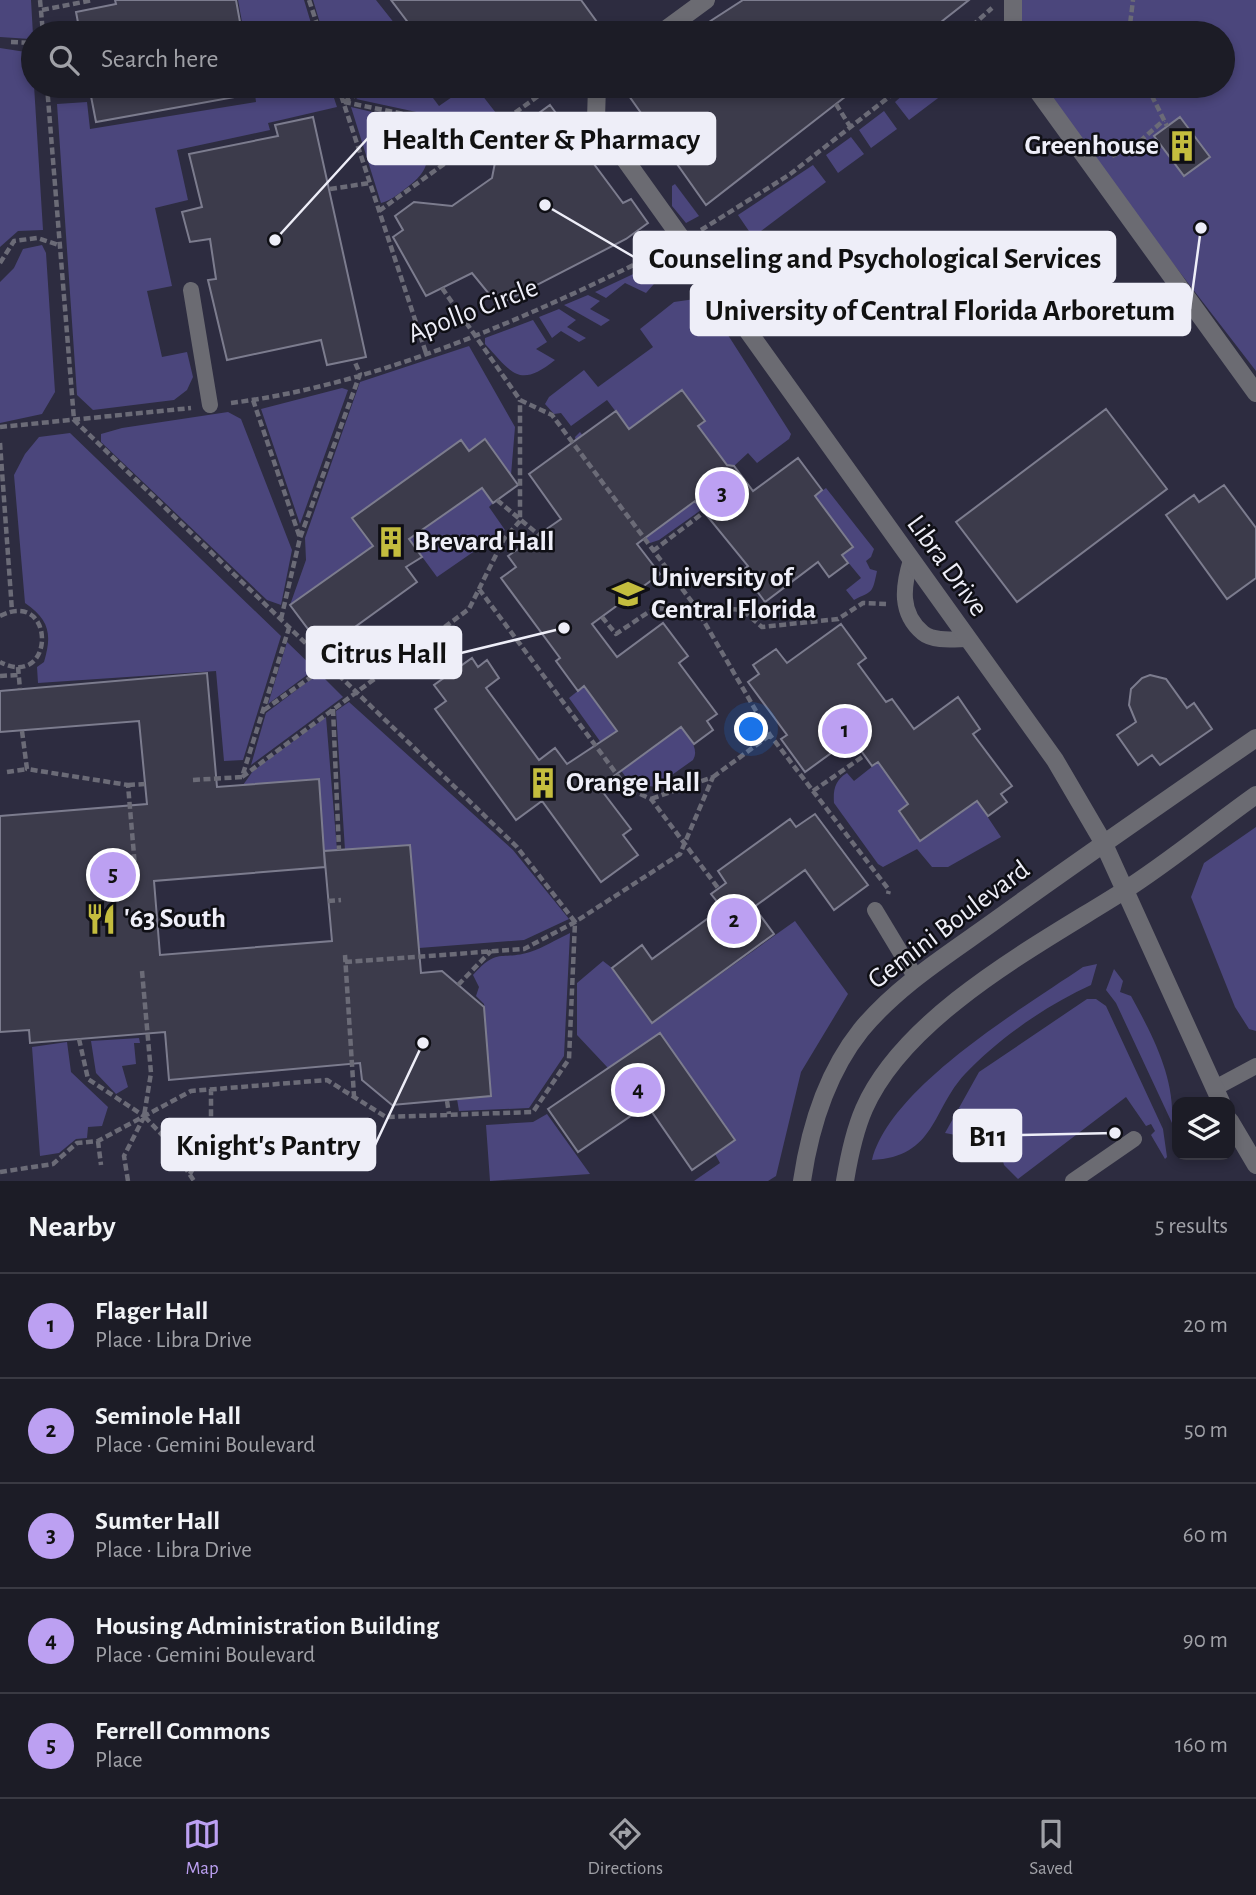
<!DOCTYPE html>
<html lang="en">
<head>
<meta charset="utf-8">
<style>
  body { margin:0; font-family:"Alegreya Sans",sans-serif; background:#25252e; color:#f1f3f6 }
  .controls { position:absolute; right:21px; bottom:21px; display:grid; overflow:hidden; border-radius:14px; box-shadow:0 4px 10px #0003 }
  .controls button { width:63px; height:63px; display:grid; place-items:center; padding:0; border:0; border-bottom:2px solid #3a3a43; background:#1c1c26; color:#f1f3f6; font:35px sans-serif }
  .you { position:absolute; left:752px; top:730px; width:24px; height:24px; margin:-18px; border:5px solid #fff; border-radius:50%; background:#1a73e8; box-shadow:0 0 0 10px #1a73e833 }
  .badge { display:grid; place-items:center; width:46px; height:46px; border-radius:50%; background:#bca0f2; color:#111; font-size:23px; font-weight:700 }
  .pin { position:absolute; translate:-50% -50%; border:4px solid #fff; box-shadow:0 2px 7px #0006 }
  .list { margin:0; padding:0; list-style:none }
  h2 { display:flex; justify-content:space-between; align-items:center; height:91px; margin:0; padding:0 28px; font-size:30px }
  h2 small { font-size:23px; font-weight:400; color:#a0a1a7 }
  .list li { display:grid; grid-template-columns:46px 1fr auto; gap:21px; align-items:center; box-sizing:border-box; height:105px; padding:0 28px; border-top:2px solid #3a3a43 }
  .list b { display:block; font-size:26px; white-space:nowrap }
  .list p { margin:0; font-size:23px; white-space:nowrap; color:#a0a1a7 }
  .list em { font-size:23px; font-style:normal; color:#a0a1a7 }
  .icon { flex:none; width:38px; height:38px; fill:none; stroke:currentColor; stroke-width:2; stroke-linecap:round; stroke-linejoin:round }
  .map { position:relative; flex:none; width:1256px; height:1181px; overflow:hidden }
  .search { position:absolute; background:#1c1c26; box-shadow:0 4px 10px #0003; left:21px; right:21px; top:21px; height:77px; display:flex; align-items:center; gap:18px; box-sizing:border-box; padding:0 24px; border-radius:38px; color:#a0a1a7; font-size:26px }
  .sheet { height:616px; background:#1c1c26 }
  nav { display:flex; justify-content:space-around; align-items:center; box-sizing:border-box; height:98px; border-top:2px solid #3a3a43; background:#1c1c26; font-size:19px; color:#a0a1a7 }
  nav a { display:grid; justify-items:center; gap:4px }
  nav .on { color:#bca0f2 }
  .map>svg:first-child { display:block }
  .built { fill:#2d2c40; fill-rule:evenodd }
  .green { fill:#4b467c }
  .building { fill:#3c3b4b; stroke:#7c7c8e; stroke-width:2 }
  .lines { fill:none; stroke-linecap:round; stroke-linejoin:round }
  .path { stroke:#6b6b77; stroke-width:4.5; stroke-dasharray:7 3.5; stroke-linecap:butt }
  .service { stroke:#6b6b72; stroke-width:16 }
  .minor { stroke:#6b6b72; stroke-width:18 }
  .labels { text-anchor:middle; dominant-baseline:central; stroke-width:5; stroke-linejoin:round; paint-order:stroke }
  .poi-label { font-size:28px; font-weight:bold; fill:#eeeef8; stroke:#0f0f15; text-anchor:start }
  .street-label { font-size:28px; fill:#eeeef8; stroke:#0f0f15 }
  .leader { fill:none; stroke:#eeeef8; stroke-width:2.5 }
  .callout-dot { fill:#eeeef8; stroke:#0f0f15; stroke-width:2.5 }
  .callout { fill:#eeeef8; stroke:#eeeef8; stroke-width:2.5 }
  .callout-label { font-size:30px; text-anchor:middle; font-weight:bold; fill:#111 }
</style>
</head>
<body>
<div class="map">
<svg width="1256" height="1181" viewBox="0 0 1256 1181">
  <rect width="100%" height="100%" fill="#252533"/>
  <path class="built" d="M0,0H1256V1181H0ZM33,33H1223V86H33ZM1177,1102H1230V1155H1177Z"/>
  <path class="green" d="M0,0H31L33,35L30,39L0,37Z
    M238,0H304L314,33H244Z
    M313,0H376L395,24L383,33H323Z
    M1013,0H1256V371L1036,86H1223V33H1013Z
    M0,48L32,53L43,230L18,231L0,247Z
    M254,86H330L337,107L268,123L270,130L177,150L188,200L155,208L172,286L147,291L162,357L187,352L193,377L187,390L174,400L93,410L77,395L57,104L87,102L90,129L256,102Z
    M377,86H424L439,106L468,86H475L496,113L495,121L486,127L356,99Z
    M913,86H954L909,120L895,102Z
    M351,107L419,123C427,157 436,166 405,189C397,195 390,201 381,203Z
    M884,111L897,129L871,148L859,130Z
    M851,137L864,154L838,173L826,155Z
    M813,165L826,182L753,237L738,215Z
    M675,184L699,216L686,223L672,206V186Z
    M42,245L46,253L55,392L42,414L0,423V282L14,268L23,249Z
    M663,260L668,268L646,293L625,283L606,298L595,292Z
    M588,295L600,301L590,309L610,320L601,326L564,305Z
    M695,299L712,310L791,434L789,439L757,463L748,453L734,466L727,465L698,426L705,421L629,429L607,400L571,426L561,413L554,414L545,404L549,397L584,370L598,387L653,347L640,329L674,302Z
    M559,309L576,320L567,327L586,338L579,342L561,331L552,338L539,317Z
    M533,320L547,342L536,349L555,360C519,389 512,373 485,344V338Z
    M469,346L515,427L511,475L485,439L469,451L460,440L353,518L373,546L290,605L306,560L305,538L360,382Z
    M342,388L348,390L300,524L261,409Z
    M228,412L241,419L292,550L281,605L267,600L101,442V434L122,428Z
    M580,432L628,497L647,536L695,501L701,510L659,540L650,543L577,446L575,437Z
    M70,433L281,636L243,760L224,761L216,671L38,683L37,667L44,662C52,635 50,620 25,603L14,475L25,454L39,437Z
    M482,488L493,503L489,507L505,530L437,577L409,539Z
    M826,488L874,549L871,557L866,561L870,569L877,571C872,595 873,590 854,600L846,590L861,578L842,555L853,546L815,496Z
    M287,642L315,669L268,704Z
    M319,673L343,697L251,765L266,713Z
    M584,686L617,731L629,765L681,727C688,737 700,748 693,760L655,787L630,783L569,698Z
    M349,702L513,850L569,919L524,940L419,948L410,845L345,850L336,711Z
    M326,717L337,850L324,851L318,779L243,785L253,771Z
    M878,762L908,804L899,811L920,841L977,801L1001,837L948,867H932L917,849L883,867L878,864L834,803C833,790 835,780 847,773L854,781Z
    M1256,827V1031L1249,1029L1235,1007L1191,897L1204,863Z
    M795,921L848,994L801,1072L776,1176L768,1181H694L720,1163L715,1154L735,1140L660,1033L608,1068L577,1035V983L603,961L612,968L645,1013L661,1001L669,1011Z
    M570,933L564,1056L529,1108L459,1111L457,1099L491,1096L484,1004L476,996L479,987L473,975C498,947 501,961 530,952C543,948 557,939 570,933Z
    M1097,964L1091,985C1047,1005 999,1038 965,1074C932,1109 936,1157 872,1160C890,1087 1023,1008 1083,967Z
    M1114,969L1123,981L1120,992L1131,996C1153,1036 1175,1078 1172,1123L1116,1003L1106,990Z
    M1087,999H1096L1106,1006L1163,1129L1167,1157L1165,1159L1151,1135L1155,1131L1151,1124L1146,1126L1126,1097L1018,1179L1004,1165L1000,1150L992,1149L981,1133L971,1138L945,1133L979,1072Z
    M139,1038L140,1043H134L136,1064L122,1066L128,1087L116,1094L96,1073L91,1041Z
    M67,1042L71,1072L108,1107L102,1126L88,1127L87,1138L76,1139L59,1153L40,1156L32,1047Z
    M547,1114L590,1174L490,1181L486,1125L533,1122Z"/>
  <path class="building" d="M115,0H236L242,33H80L76,12L116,4Z
    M391,0H581L597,22L583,33H416Z
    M743,0H969L927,33H692Z
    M89,86H234L235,97L96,122Z
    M622,86H859L706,205Z
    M550,105L623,203L631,199L648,223L626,239L498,305L472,273L426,296L393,237L403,230L395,216L414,202L452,206L492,178L499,142Z
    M313,117L366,357L327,365L321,340L227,360L208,280L216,279L210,239L190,242L182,212L202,207L189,154L278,136L275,125Z
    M1180,117L1210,157L1184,176L1154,136Z
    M682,390L705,421L698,426L727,465L734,466L753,491L798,458L822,490L815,496L853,547L842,555L848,563L829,577L818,562L765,602L742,571L748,566L695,501L637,544L660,574L592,624L617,657L663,623L688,656L679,663L717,714L707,721L713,730L694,744L681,727L599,787L631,829L623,835L638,855L601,882L542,801L516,820L435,709L446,701L434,685L472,658L478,667L487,660L499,678L486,688L539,760L555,748L567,764L617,731L584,686L578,691L556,661L560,658L501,578L516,567L508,556L561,519L529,474L616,411L629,429Z
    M1106,409L1167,489L1017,602L956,522Z
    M485,439L518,485L493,503L482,488L409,539L422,557L406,567L417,582L341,637L335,628L317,641L290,605L373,546L352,518L461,440L469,451Z
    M1224,485L1256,528V578L1227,599L1166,515L1194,495L1199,502Z
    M841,624L866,658L858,664L886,702L892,699L914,729L958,697L980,729L973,734L1012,786L1001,794L1007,802L988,816L977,801L920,841L899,811L908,804L878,762L872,766L852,738L805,772L781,739L787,735L748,682L759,674L753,665L776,649L787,663Z
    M207,673L217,787L319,779L325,867L154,881L160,955L332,941L324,851L410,845L421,973L442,971L484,1007L491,1096L392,1105L362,1080L360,1063L169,1080L165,1032L30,1043L29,1030L0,1032V816L147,804L139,721L0,732V691Z
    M1150,675L1166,679L1187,708L1194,703L1212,729L1160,765L1152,755L1138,765L1117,735L1136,722L1129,705L1131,689L1142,678Z
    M815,814L868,885L834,910L805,870L754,907L774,934L652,1023L612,968L642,945L652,959L722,908L711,894L726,883L718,871L790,819L796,827Z
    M660,1033L735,1140L692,1170L647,1105L578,1152L548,1109Z"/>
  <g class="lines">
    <path class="path" d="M40,0L43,33
      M309,0L320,33
      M42,10L93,0
      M624,33L641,21
      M964,33L992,8
      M1129,33L1133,0
      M11,42L33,43
      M338,86L426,353
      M1147,86L1167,126
      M344,102L489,131
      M344,102L371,86
      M836,104L851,128
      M1112,156L1138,143L1164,120
      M330,189L370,183
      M379,211L552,86
      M701,230L789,175L903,86
      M0,263L14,241L37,238L59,245
      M442,288L520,400L552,415L695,606L770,735L889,890L888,894
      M253,400L300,538
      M231,403C381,384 531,316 666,249
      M0,427L191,408
      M0,443L12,611
      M497,500L539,535
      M653,551L703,513
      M479,589L627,788L651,799L718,888
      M0,616C56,587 56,691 0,662
      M602,617L616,634L653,609L695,606L742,610L762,627L838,619L863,603L886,604
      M281,619L300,538L360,374L354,360
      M18,667L20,689
      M0,676L18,675
      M333,709L339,850
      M264,710L348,651L400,658
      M22,731L27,769L128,785L135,867
      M7,772L27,769
      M242,777L469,609L504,539L520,521V400
      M713,777L770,735
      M193,780L242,777L289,628
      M128,785L145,784
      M813,791L865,755
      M328,901L341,900
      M138,919L157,918
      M345,955L354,1096
      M345,962L524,949L575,922L680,854L713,777L651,799
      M142,971L151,1073L144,1116L168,1141L194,1181
      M458,985L491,951
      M79,1039L88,1079L144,1116
      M447,1101L449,1114
      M211,1129L241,1141L279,1150
      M98,1141L101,1165
      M0,1172L53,1164L77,1143L98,1141L191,1091L327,1080L386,1117L533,1112L569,1059L575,922L517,847L74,420L47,86
      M190,1174L211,1135V1089
      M128,1181L124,1156L144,1117"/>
    <path class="service" d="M191,290L210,405
      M911,560C903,586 899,613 923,633C934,642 955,639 968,639
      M875,910L916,978
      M1215,1088L1256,1066
      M1073,1181L1134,1139"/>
    <path class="minor" d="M1013,0V33
      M661,33L706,0
      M597,86L596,119L1055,760L1103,842L1221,1102
      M1034,86L1256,393
      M1230,1121L1256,1165
      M802,1181C810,1127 826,1074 861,1030C898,985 949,954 996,920C1082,858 1169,798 1256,738
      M845,1181C849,1157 854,1132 864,1109C905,1015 1038,945 1122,892C1168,863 1211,827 1256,795"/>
  </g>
  <defs>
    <symbol id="building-bare" viewBox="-9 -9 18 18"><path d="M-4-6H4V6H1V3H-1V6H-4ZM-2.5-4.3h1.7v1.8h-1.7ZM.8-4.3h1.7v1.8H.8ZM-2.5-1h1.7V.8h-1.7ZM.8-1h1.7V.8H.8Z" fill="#c4bd3e" stroke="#0f0f15" stroke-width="2.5" paint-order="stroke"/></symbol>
    <symbol id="university-bare" viewBox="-9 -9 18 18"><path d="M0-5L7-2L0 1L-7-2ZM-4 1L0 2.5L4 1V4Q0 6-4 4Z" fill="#c4bd3e" stroke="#0f0f15" stroke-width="2.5" paint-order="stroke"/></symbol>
    <symbol id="restaurant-bare" viewBox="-9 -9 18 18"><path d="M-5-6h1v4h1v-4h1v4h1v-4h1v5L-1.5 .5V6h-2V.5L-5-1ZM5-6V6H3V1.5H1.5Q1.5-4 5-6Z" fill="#c4bd3e" stroke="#0f0f15" stroke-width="2.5" paint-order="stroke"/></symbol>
  </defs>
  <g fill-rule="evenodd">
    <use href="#building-bare" x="1160" y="124" width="44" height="44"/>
    <use href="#building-bare" x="369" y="520" width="44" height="44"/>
    <use href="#university-bare" x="606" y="572" width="44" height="44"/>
    <use href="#building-bare" x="521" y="761" width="44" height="44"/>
    <use href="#restaurant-bare" x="79" y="897" width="44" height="44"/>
  </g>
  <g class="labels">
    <g class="poi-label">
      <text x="1159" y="146" text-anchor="end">Greenhouse</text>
      <text x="414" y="542">Brevard Hall</text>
      <text x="651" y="578">University of<tspan x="651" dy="32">Central Florida</tspan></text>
      <text x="566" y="783">Orange Hall</text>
      <text x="124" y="919">'63 South</text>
    </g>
    <g class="street-label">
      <text transform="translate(473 311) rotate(-21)">Apollo Circle</text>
      <text transform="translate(947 566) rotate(54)">Libra Drive</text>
      <text transform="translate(949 925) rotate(-37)">Gemini Boulevard</text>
    </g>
  </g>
  <path class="leader" d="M275 240L368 138M545 205L634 257M1201 228L1190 309M564 628L461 653M1115 1133L1021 1135M423 1043L375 1145"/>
  <g class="callout-dot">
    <circle cx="275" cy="240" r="7"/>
    <circle cx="545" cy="205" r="7"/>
    <circle cx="1201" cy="228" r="7"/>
    <circle cx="564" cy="628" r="7"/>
    <circle cx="1115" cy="1133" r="7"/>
    <circle cx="423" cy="1043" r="7"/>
  </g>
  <g class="callout">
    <rect x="368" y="113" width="347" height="51" rx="7"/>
    <rect x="634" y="232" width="481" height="51" rx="7"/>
    <rect x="691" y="284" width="499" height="51" rx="7"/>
    <rect x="307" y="627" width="154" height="51" rx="7"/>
    <rect x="954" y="1110" width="67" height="51" rx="7"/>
    <rect x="162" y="1119" width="213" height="51" rx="7"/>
  </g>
  <g class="callout-label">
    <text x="541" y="149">Health Center &amp; Pharmacy</text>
    <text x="875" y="268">Counseling and Psychological Services</text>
    <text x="940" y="320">University of Central Florida Arboretum</text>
    <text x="384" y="663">Citrus Hall</text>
    <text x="988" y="1146">B11</text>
    <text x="268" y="1155">Knight's Pantry</text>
  </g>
</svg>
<div class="controls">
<button><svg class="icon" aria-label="layers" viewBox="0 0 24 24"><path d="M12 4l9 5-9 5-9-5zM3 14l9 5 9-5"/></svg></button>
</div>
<div class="you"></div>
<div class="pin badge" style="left:845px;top:731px">1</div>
<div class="pin badge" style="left:734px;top:921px">2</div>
<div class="pin badge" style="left:722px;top:494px">3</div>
<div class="pin badge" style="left:638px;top:1090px">4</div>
<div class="pin badge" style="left:113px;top:875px">5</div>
<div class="search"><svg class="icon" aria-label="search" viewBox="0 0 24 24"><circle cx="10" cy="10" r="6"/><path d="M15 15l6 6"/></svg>Search here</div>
</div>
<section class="sheet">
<h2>Nearby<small>5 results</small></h2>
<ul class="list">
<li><span class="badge">1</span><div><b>Flager Hall</b><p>Place · Libra Drive</p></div><em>20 m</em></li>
<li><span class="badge">2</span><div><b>Seminole Hall</b><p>Place · Gemini Boulevard</p></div><em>50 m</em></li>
<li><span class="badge">3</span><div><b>Sumter Hall</b><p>Place · Libra Drive</p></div><em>60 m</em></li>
<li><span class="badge">4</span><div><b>Housing Administration Building</b><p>Place · Gemini Boulevard</p></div><em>90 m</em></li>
<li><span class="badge">5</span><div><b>Ferrell Commons</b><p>Place</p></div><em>160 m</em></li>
</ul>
</section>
<nav>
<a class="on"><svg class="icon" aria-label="map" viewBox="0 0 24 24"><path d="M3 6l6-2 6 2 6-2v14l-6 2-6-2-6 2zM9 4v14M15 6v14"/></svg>Map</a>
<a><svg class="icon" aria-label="directions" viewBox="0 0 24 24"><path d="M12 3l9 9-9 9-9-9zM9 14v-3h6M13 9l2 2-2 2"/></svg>Directions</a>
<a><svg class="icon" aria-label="saved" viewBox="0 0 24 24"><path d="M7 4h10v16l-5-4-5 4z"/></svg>Saved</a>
</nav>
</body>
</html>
